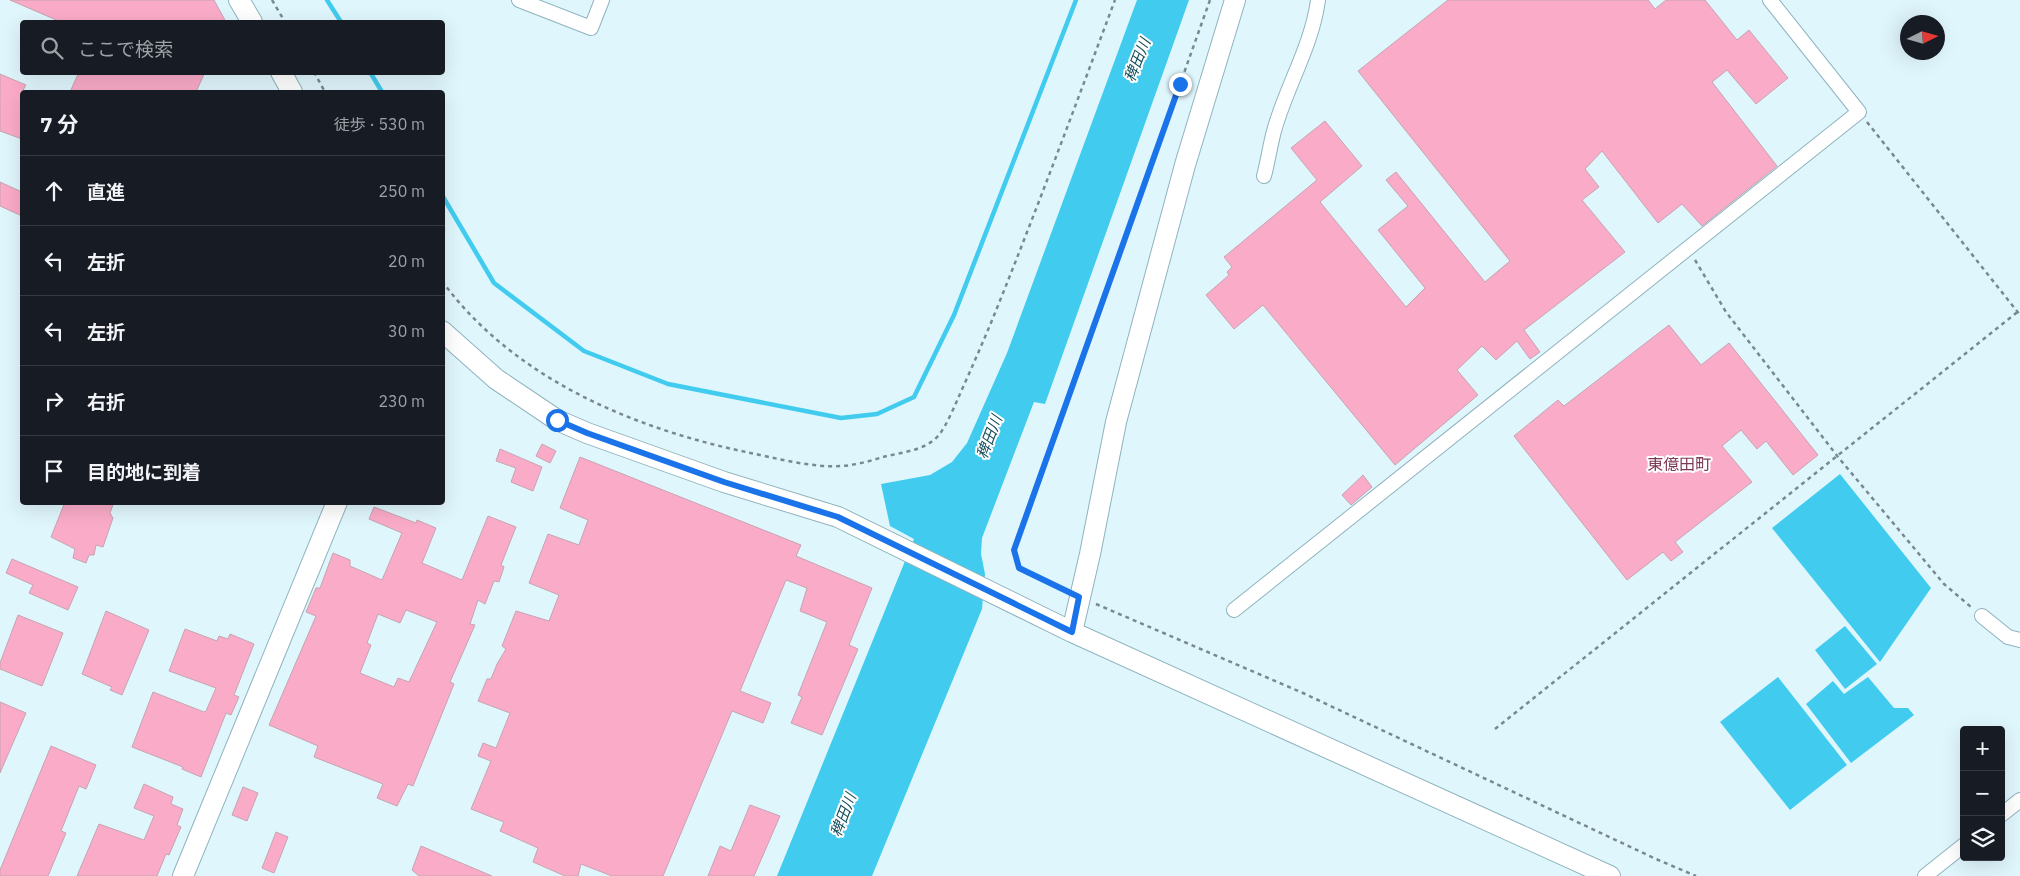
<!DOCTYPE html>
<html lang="ja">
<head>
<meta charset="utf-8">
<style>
  body { margin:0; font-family:"IBM Plex Sans","Noto Sans JP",sans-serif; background:#20242c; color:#f1f3f6 }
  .controls { position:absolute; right:15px; bottom:15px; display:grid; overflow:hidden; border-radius:5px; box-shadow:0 5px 20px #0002 }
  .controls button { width:45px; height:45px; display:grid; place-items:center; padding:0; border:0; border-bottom:1px solid #363941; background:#171b24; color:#f1f3f6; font:25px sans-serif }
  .compass { position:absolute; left:1900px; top:15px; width:45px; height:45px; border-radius:50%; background:#171b24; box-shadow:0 5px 20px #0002; rotate:85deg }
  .stop { position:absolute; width:15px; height:15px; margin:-11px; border:4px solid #1a73e8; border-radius:50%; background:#fff }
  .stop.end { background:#1a73e8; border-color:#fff; box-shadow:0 1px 5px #0008 }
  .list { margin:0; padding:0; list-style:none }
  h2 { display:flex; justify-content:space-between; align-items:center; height:65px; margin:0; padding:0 20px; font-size:21px }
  h2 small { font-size:16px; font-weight:400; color:#9ea1a6 }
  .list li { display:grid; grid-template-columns:32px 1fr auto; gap:15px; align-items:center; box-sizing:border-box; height:70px; padding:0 20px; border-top:1px solid #363941 }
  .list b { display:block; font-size:19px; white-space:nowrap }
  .list em { font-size:16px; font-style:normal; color:#9ea1a6 }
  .icon { flex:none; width:28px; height:28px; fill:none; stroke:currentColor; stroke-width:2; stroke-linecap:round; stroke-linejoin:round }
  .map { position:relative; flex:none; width:2020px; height:876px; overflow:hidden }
  .search { position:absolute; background:#171b24; box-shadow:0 5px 20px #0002; left:20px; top:20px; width:425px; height:55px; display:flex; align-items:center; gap:12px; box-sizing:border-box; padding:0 18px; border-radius:5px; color:#9ea1a6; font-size:19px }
  .panel { position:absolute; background:#171b24; box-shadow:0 5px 20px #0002; left:20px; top:90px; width:425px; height:415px; border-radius:5px }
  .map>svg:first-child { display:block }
  .water { fill:#41ccef }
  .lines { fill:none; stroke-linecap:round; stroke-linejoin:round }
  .stream { stroke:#41ccef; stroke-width:4.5 }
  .building { fill:#faabc8; stroke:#c6a4b0; fill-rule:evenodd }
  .street-casing { stroke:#8fb3be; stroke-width:16 }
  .secondary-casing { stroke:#8fb3be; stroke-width:22 }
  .path { stroke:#788a90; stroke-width:2.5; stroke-dasharray:4 4; stroke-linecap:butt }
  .street { stroke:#fff; stroke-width:14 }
  .secondary { stroke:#fff; stroke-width:20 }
  .route { stroke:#1a73e8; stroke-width:6 }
  .labels { text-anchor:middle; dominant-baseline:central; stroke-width:4; stroke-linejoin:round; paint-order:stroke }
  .water-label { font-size:15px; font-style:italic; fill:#154e5c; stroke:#fff }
  .quarter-label { font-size:16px; fill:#7c3855; stroke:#fff }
</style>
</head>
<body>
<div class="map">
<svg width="2020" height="876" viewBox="0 0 2020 876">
  <rect width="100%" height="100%" fill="#e0f6fd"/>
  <path class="water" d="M1137,0H1189L1045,404L1034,402L982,538L981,554L985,574L982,609L872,876H777L914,539L890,526L881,484L930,475L952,462L967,443L1007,353Z
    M1840,474L1931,588L1880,662L1772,528Z
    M1845,626L1877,664L1845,689L1815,650Z
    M1778,677L1847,765L1790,810L1720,722Z
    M1868,677L1894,708H1908L1914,715L1851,763L1806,704L1833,681L1844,694Z"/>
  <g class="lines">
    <path class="stream" d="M327,0L341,22
      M370,72L382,92
      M442,195L494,283L584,351L668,384L841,418L877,414L914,397L954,315L1076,0"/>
  </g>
  <path class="building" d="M10,0H214L226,22H61Z
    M1448,0H1648L1655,9L1666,0H1705L1737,40L1749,30L1788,78L1756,104L1727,70L1712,82L1777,166L1702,226L1682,204L1658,223L1602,151L1585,169L1599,187L1582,200L1625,252L1524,330L1540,352L1530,359L1517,341L1496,360L1482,346L1457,370L1478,395L1395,465L1263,305L1234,329L1206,295L1229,275L1227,272L1232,267L1224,257L1317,180L1291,148L1325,121L1362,166L1320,202L1406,307L1425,288L1378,230L1408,206L1386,180L1396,172L1485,282L1510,261L1358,71Z
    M79,72H205L196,92H70Z
    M0,74L26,85L22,92V139L0,131Z
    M0,182L22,192V216L0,206Z
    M1669,325L1701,365L1729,343L1818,455L1793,475L1766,441L1757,449L1741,430L1722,446L1752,482L1675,542L1683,552L1671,561L1663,552L1627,580L1514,436L1558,400L1564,406Z
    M542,444L556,451L550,463L536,456Z
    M500,449L542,467L533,491L511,482L516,468L496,461Z
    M580,457L801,545L796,556L872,588L849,645L858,649L822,735L791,723L802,697L798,695L827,622L800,611L807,588L786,580L740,691L771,703L763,723L732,711L663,876H612L581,864L578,876H565L533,862L538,848L500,831L504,822L471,809L491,761L478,756L483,743L496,748L510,713L478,701L487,679H491L497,664L506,649L502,646L516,611L549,621L559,595L529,583L548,534L579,545L588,520L560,508Z
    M1363,475L1372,487L1351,505L1342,495Z
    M65,502H114L110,513L113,518L103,547L96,545L94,555H89L86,563L73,558L75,549L51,537Z
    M374,507L416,523L417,520L436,528L422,563L462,580L488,516L516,527L501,565L504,567L499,582L494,581L485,604L478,600L470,624L475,625L450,682L454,684L413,786L408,784L397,806L377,798L383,784L314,757L318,746L269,725L316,616L306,612L316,588H320L333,553L350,560V566L382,580L402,533L369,519ZM406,610L437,622L409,682L398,678L394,687L360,673L371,645L367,643L378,614L400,623Z
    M12,559L78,587L68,610L29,593L33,585L6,573Z
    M106,611L149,630L122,695L110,690L112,687L82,674Z
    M18,615L63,633L42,686L0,669V663Z
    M185,629L217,641L219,636L228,639L230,634L254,644L234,695L239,697L231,715L226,713L201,777L182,769L183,767L132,747L153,692L204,712L206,711L216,688L169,671Z
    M0,702L26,713L0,773Z
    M51,746L96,765L86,789L79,786L61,831L66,833L48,876H0V870Z
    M144,784L173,797L171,804L183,809L177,825L181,827L169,855L166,854L157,876H77L99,824L144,840L154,816L134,808Z
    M243,787L258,793L247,821L232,815Z
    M750,805L780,816L754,876H708L720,846L731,851Z
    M276,832L288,837L274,873L262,868Z
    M421,846L492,876H419L412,870Z"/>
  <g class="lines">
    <defs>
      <path id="street" d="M519,0L591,28L602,0
        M1264,176C1268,161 1270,146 1274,131C1286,87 1312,46 1318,0
        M1234,610L1859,112L1770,0
        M1982,616L2008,637L2020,640
        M2001,815L2020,800
        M1925,876L1964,845"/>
      <path id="secondary" d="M239,0L252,22
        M281,72L292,92
        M442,331L496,379L557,420L587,433L724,482L838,517L1072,632L1610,876
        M1072,632L1090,554L1116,422L1185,165L1235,0
        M183,876L337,502"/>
    </defs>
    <use href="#street" class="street-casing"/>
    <use href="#secondary" class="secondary-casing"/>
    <path class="path" d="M272,0L285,22
      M314,72L325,92
      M1867,122L2020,315
      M1695,260L1726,312L1838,457L1944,584L1971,607
      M442,281C513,378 632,428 746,452C775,458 812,468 842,466C856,465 870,461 883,457C902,452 925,451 939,435C948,423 954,407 960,394C972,367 984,340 995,313C1037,209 1076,104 1115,0
      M1064,590L1019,567L1014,550L1210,0
      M1096,604L1303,693L1656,859L1696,876
      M1495,729L2020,310"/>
    <use href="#street" class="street"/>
    <use href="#secondary" class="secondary"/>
  </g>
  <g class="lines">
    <path class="route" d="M557,420L587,433L724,482L838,517L1072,632L1079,597L1019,568L1014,550L1180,84"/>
  </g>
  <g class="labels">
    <g class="water-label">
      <text transform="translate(1137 60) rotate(-68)">稗田川</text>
      <text transform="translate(989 437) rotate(-69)">稗田川</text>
      <text transform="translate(843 815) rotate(-69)">稗田川</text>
    </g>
    <g class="quarter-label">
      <text x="1679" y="464">東億田町</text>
    </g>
  </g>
</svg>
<div class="controls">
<button>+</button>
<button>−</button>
<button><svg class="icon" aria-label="layers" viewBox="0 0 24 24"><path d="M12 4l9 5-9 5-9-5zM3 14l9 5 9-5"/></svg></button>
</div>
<svg class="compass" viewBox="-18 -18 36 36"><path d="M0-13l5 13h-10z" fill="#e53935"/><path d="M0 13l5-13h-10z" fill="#9ea1a6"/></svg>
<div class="stop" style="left:557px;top:420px"></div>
<div class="stop end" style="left:1180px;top:84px"></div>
<div class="search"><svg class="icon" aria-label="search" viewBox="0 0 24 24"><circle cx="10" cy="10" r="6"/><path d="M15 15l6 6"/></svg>ここで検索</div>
<section class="panel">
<h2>7 分<small>徒歩 · 530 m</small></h2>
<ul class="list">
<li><svg class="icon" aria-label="ahead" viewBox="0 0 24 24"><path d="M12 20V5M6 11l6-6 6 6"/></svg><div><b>直進</b></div><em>250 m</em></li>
<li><svg class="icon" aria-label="left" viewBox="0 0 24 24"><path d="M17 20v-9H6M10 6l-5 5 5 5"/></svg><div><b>左折</b></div><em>20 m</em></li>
<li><svg class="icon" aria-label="left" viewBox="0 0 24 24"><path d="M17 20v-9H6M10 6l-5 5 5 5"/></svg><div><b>左折</b></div><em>30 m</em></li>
<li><svg class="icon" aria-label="right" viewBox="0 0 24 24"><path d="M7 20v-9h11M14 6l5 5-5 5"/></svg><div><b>右折</b></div><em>230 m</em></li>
<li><svg class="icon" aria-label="arrive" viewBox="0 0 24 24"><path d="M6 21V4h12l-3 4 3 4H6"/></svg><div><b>目的地に到着</b></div></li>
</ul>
</section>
</div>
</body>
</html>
